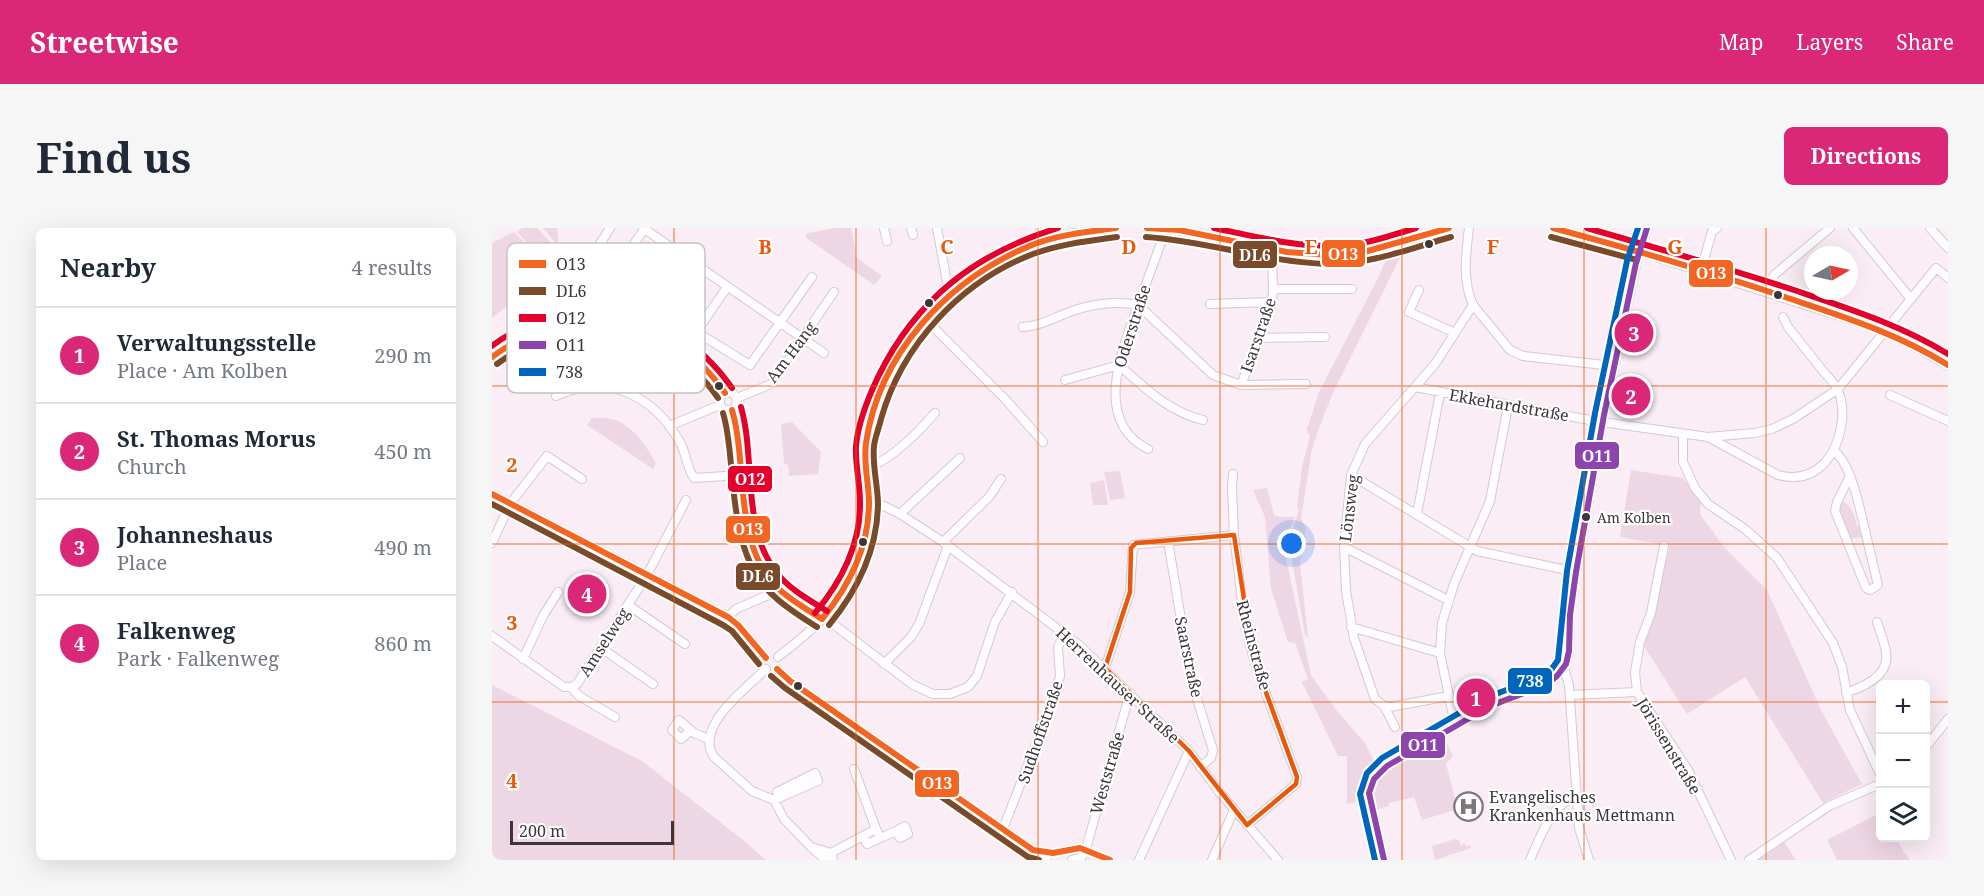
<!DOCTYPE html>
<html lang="en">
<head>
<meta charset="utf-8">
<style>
  body { margin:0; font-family:"Noto Serif",serif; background:#f6f6f7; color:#1f2937 }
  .controls { position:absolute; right:18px; bottom:18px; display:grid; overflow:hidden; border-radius:9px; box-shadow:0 6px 24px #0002 }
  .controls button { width:54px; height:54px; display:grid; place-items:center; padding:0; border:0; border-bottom:2px solid #e0e1e3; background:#fff; color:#1f2937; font:30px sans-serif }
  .compass { position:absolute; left:1312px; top:18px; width:54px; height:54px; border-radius:50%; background:#fff; box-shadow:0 6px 24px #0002; rotate:81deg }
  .scale { position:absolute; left:18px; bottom:15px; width:164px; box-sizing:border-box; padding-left:6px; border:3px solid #3e353a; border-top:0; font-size:16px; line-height:21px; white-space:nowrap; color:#3e353a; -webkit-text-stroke:4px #fff; paint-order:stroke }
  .you { position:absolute; left:800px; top:316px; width:21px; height:21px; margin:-15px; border:4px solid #fff; border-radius:50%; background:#1a73e8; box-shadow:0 0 0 9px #1a73e833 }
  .badge { display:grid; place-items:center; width:39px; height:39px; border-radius:50%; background:#db2777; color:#fff; font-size:20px; font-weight:700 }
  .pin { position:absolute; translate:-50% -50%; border:3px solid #fff; box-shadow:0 2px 6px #0006 }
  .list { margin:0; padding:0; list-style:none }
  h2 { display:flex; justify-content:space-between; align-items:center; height:78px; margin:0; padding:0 24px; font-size:26px }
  h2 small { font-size:20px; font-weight:400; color:#747a83 }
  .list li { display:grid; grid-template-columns:39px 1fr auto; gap:18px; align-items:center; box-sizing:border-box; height:96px; padding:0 24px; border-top:2px solid #e0e1e3 }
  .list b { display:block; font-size:22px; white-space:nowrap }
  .list p { margin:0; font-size:20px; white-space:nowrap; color:#747a83 }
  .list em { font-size:20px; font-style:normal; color:#747a83 }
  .icon { flex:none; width:33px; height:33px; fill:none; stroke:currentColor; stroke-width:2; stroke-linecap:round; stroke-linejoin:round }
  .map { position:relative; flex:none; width:1456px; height:632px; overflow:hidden; border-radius:9px }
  header { display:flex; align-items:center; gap:36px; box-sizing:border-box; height:84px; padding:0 30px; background:#db2777; color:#fff }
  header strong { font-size:28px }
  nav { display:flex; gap:33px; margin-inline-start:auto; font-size:21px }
  .intro { display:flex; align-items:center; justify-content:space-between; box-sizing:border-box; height:144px; padding:0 36px }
  h1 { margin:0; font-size:42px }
  .button { padding:15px 27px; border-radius:9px; background:#db2777; color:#fff; font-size:21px; font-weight:700 }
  main { display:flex; gap:36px; padding:0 36px }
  aside { flex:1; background:#fff; border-radius:9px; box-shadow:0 6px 24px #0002 }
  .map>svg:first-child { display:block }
  .green { fill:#eed7e5 }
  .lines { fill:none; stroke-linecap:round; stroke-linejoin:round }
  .minor-casing { stroke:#d4cad0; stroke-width:10 }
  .major-casing { stroke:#d4cad0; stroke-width:11 }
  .minor { stroke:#fefcfe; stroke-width:8 }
  .major { stroke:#fefcfe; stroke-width:9 }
  .bus-1-casing { stroke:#fff; stroke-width:10 }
  .bus-2-casing { stroke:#fff; stroke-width:10 }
  .bus-3-casing { stroke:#fff; stroke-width:10 }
  .bus-4-casing { stroke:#fff; stroke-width:10 }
  .bus-5-casing { stroke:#fff; stroke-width:10 }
  .bus-1 { stroke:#f26522; stroke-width:6 }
  .bus-2 { stroke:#7a4b2a; stroke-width:6 }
  .bus-3 { stroke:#e4002b; stroke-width:6 }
  .bus-4 { stroke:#8e44ad; stroke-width:6 }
  .bus-5 { stroke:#0065bd; stroke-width:6 }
  .marked { fill:none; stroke:#e8590c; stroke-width:4.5; stroke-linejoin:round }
  .grid { fill:none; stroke:#e8590c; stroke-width:1.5; stroke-opacity:0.55 }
  .bus-dot { fill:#3e353a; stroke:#fff; stroke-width:2 }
  .labels { text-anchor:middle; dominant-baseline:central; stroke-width:4.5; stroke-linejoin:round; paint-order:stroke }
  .bus-label { font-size:14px; fill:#3e353a; stroke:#fff; text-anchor:start }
  .street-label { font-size:16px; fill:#3e353a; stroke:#fff }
  .poi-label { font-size:16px; fill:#3e353a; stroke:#fff; text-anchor:start }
  .key { fill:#fff; stroke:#c5c2c4; stroke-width:1.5 }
  .key-label { font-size:16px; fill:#3e353a }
  .grid-label { font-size:20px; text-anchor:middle; font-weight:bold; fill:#e8590c; stroke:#fff; stroke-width:4.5; stroke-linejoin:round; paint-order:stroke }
  .line-badge { stroke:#fff; stroke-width:2 }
  .badge-label { font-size:16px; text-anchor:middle; font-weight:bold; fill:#fff }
</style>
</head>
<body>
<header>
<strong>Streetwise</strong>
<nav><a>Map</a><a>Layers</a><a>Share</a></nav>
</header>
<div class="intro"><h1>Find us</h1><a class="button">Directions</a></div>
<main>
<aside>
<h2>Nearby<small>4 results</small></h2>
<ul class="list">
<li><span class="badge">1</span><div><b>Verwaltungsstelle</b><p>Place · Am Kolben</p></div><em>290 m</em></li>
<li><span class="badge">2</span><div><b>St. Thomas Morus</b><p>Church</p></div><em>450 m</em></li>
<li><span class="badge">3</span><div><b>Johanneshaus</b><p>Place</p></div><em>490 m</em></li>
<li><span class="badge">4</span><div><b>Falkenweg</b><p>Park · Falkenweg</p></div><em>860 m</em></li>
</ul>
</aside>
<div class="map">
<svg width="1456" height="632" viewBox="0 0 1456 632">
  <rect width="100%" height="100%" fill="#faedf5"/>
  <path class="green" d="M30,0H45L60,16L48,28L25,4Z
    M51,0H65L67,19L99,36V58L59,63L19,75L0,90V15L22,4L49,32L67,19Z
    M344,0H359L365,30L390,48L382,57L313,9L316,5Z
    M913,20L840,167L827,200L820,221L809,290L814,301L808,336L816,409L813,407L797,315L807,281L805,280L810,239L818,208L814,201L816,198L827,164L885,52L897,25Z
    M100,190C106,190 114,189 120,191C140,196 155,219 164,235L161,241L95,197Z
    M300,194L329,224L326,246L297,248L296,237L292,236L289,196Z
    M1139,242L1191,250L1209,273L1208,286L1232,319L1275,362L1330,484L1370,556L1331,575L1253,449L1195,486L1150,415L1178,318L1128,309Z
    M628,243L633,270L618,272L612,244Z
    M612,252L616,277H601L598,255Z
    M775,260L782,287L789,289H803L792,315V321L819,447L845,483L873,515L886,541C875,550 872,558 872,572L855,576V528H846L810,454L816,451L803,415L796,414L779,361L773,289L761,262Z
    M1348,271C1360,279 1362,284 1365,298L1370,300L1376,324L1374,326L1371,309L1356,311L1346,286Z
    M90,352L110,365L100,380L80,367Z
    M0,457L150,533L251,612L274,632H0Z
    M951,508L961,528L954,536L966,581L930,592L922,569L897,575V578L883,582C880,564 878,558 892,543Z
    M1388,585V610H1405L1411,623L1418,632H1345L1335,612Z
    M963,611L967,612L969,618L972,615L975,619L978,617L979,620L943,632L940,618Z
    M1292,614L1304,632H1265Z"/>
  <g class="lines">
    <defs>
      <path id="minor" d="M151,0L332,125
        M392,0L395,13
        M419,0L421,7
        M445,0L455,54L462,63
        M548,0L550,12
        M655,0L687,2L795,24L837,27L872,24L957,0
        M977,0C974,25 970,53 981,77L1018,122L1031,128L1121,138
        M1361,0L1419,71
        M1438,0L1456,20
        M1209,43L1220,3L1225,0
        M121,46L153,0
        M781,61H860
        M927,62L917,84L963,105
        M1276,63L1282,47L1338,0
        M718,76L780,74
        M104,83V22L118,0
        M433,91L514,172L551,214
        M93,93L95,87L104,83L109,86L112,94
        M93,93C94,102 101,103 108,101L112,94
        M112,94C165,100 204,119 233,165
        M531,99C549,98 563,89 580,83C601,76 625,73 646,77L721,147L749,157L814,156
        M211,108L258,137L320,49
        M767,110L833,109
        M193,121L235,59
        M0,129C27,107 58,96 93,93
        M573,152L627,137C653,160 677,184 711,192
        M749,157L780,74L781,61L780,21
        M102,158L103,102
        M923,159L1103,193L1216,209L1286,247C1325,257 1346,227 1350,192C1351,183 1350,169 1345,161C1342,154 1335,148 1331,143C1319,128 1308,114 1296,99L1291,89
        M233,165L240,164L245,170L244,178L240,182
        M233,165L228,169V177L232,182H240
        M1398,167L1456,193
        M64,168C115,144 163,168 189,216C194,226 195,240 202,250L249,247
        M245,170L279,156L342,64
        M240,182C247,203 247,225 249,246C252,285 257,335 288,362C301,373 316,382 330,391
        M177,198L228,177
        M1191,206V234L1203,260L1216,276L1253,301L1285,330L1341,415L1350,439L1358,482L1388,546
        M1216,209L1263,205L1280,201L1301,191L1346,161L1444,40L1456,50
        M656,221C599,193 631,119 647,75C656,50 665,26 674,1
        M1342,222C1355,235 1360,252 1365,269L1386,357L1378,362L1374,360L1343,283L1345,274L1358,248
        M374,239C397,235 428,202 443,185
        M741,246L740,259L742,307L753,398L764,439L805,549L804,556L755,597
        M859,247L985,323L1084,344
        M0,266L236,389L246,397L274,430
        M377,277L392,278L408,286L451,314L587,417L697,523L728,565L786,632
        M408,286L468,230
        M925,286L948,165
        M676,313L699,452L721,522L719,530L708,539
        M451,314L497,269L509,251
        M0,315L18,276L55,228L90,251
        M1172,318L1159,385L1148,414L1143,444L1145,464L1196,542L1239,632
        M852,319L956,372
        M136,377L193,416
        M236,389L244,381L281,365
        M332,389L421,457L441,466H458L476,459L485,448L503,394L520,364
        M859,399L948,425
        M0,408L72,459H79L85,456L155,347L194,272
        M109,420L161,456
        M286,429C301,417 317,405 330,391C357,364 377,313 377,275C377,245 371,225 378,194C406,82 511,5 624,0
        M31,431L51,388L66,364
        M392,436L419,409L427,396L456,318
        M613,440L638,364L641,317L742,307
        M1072,440L1077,457L1087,600L1097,632
        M274,441C253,461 202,499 222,529L260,563L282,572L292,591L319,619L339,625L341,632
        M285,441L298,453L555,632
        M79,459L87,468L123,489
        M1354,464C1365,462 1372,458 1381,452C1404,435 1392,417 1385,394
        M1078,467L1145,464
        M957,468L898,479L892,478L883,471L862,410L854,363L852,319L859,247L873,216L943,136L981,77
        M892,478L903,499
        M963,497L948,425L950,395L962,356L998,273L1016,178
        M199,502L189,511L180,502L187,492L202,505L216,511
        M1434,519L1456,491
        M362,541L384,601
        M282,572L326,553L323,545L285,564L287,568
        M511,601L564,464L568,448L566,419L573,404
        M371,608L375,616L404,603L408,610L416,606L413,598L404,603
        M322,622L334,632
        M545,623L561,625L588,620C595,626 608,626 618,632
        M339,625L384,601L386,605
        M580,632L589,630L593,624L638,465
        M647,632L697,523
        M720,632L742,582
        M892,632L877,565L882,551L895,538L998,478L1053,457L1065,448L1074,436L1077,423L1078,387L1084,344L1112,187L1147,23L1061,0
        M1038,632C1047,612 1060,574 1084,569
        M1257,632L1337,578L1388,556"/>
      <path id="major" d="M1155,0L1147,23L1368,94L1411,111L1456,137"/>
    </defs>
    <use href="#minor" class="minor-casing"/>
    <use href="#major" class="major-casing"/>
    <use href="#minor" class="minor"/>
    <use href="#major" class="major"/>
    <defs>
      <path id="bus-1" d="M655,0L687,2L795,24L837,27L872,24L957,0
        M1061,0C1139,21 1216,43 1293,69C1349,88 1405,105 1456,137
        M112,94C167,102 201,119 233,165
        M0,129C28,108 58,97 93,93
        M240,182C257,240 239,316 288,362C300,373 316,382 330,391
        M0,266L236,389L246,397L274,430
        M330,391C357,358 377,318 377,275C377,255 371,235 374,215C387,126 454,54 535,19C563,7 594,4 624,0
        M285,441L298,453L541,622L561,625L588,620L618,632"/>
      <path id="bus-2" d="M654,9C715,13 774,34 835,36C877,37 919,20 959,9
        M1059,9L1145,32
        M111,103C163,111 195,126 226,170
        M5,136C32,116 61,106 94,102
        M231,185C237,205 238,227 240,248C244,291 249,340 284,370C296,381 311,390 325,399
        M0,276L231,397L240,403L267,436
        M337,397C365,363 385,322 386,277C386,257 380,238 382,218C383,209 387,200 389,191C410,117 468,54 541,26C568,16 596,13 625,9
        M279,448L293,460L536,629L547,632"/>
      <path id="bus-3" d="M722,0C770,10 820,24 870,15C888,12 906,5 924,0
        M1095,0C1165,20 1235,40 1305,63C1357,81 1409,97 1456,126
        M113,85C171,94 206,112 240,160
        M0,118C27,97 59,88 92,84
        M249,179C264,232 249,298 284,344C297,361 317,372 335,383
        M323,385C349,354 369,315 368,273C368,255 363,237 364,218C366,195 376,170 386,149C424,71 484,25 566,0"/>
      <path id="bus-4" d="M892,632L877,565L882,551L895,538L998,478L1053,457L1065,448L1074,436L1077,423L1078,387L1084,344L1112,187L1144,35L1155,0"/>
      <path id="bus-5" d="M883,632L868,566L875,545L890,530L993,470L1049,449L1059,442L1066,432L1075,343L1103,185L1135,33L1146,0"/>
    </defs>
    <use href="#bus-1" class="bus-1-casing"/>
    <use href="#bus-2" class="bus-2-casing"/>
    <use href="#bus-3" class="bus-3-casing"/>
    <use href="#bus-4" class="bus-4-casing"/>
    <use href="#bus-5" class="bus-5-casing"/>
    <use href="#bus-1" class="bus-1"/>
    <use href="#bus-2" class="bus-2"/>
    <use href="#bus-3" class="bus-3"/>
    <use href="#bus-4" class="bus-4"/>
    <use href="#bus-5" class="bus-5"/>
  </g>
  <path class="marked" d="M742,307L761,429L805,549L804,556L755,597L697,523L613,440L638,364L639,320L644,315Z"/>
  <path class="grid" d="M182,0V632M364,0V632M546,0V632M728,0V632M910,0V632M1092,0V632M1274,0V632M0,158H1456M0,316H1456M0,474H1388M1434,474H1456"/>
  <defs>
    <symbol id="hospital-ring" viewBox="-11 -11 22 22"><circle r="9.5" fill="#fff" stroke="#80757b" stroke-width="1.5"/><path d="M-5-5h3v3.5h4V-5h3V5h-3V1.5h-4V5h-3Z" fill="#80757b"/></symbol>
  </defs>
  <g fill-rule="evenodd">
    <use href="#hospital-ring" x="960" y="562" width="33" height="33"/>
  </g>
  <g class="bus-dot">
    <circle cx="937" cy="16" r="5"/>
    <circle cx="1286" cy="67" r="5"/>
    <circle cx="437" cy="75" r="5"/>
    <circle cx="227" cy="158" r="5"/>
    <circle cx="1094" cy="289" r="5"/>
    <circle cx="371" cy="314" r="5"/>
    <circle cx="306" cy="458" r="5"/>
  </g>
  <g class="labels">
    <g class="bus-label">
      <text x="1105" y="289">Am Kolben</text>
    </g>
    <g class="street-label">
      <text transform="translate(640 98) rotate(-72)">Oderstraße</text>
      <text transform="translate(766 107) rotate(-71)">Isarstraße</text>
      <text transform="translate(299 124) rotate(-53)">Am Hang</text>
      <text transform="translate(1017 177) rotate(10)">Ekkehardstraße</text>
      <text transform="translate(857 280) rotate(-83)">Lönsweg</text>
      <text transform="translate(112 414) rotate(-57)">Amselweg</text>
      <text transform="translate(762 417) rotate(75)">Rheinstraße</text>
      <text transform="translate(697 429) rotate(78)">Saarstraße</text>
      <text transform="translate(626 457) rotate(43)">Herrenhauser Straße</text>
      <text transform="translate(548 504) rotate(-71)">Sudhoffstraße</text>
      <text transform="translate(1177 518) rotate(59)">Jörissenstraße</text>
      <text transform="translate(615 545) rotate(-74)">Weststraße</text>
    </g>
    <g class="poi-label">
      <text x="997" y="569">Evangelisches<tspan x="997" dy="18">Krankenhaus Mettmann</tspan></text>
    </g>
  </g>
  <rect x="15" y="15" width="198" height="150" rx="9" class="key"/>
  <rect x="27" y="32" width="27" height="8" fill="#f26522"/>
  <rect x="27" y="59" width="27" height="8" fill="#7a4b2a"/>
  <rect x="27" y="86" width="27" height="8" fill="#e4002b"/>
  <rect x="27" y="113" width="27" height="8" fill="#8e44ad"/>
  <rect x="27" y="140" width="27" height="8" fill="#0065bd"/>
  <g class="key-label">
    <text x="64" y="42">O13</text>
    <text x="64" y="69">DL6</text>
    <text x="64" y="96">O12</text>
    <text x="64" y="123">O11</text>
    <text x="64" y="150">738</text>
  </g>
  <g class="grid-label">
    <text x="273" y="26">B</text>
    <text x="455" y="26">C</text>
    <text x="637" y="26">D</text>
    <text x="819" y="26">E</text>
    <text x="1001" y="26">F</text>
    <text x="1183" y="26">G</text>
    <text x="20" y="244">2</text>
    <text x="20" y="402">3</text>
    <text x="20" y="560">4</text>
  </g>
  <g class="line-badge">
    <rect x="829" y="11" width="45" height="29" rx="6" fill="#f26522"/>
    <rect x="740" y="12" width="46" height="29" rx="6" fill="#7a4b2a"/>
    <rect x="1196" y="31" width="46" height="29" rx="6" fill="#f26522"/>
    <rect x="1082" y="213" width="46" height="29" rx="6" fill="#8e44ad"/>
    <rect x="235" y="237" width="46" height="28" rx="6" fill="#e4002b"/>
    <rect x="233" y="287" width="46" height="29" rx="6" fill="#f26522"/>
    <rect x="243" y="334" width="46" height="29" rx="6" fill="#7a4b2a"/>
    <rect x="1015" y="439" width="46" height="28" rx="6" fill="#0065bd"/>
    <rect x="908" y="503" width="46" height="28" rx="6" fill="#8e44ad"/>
    <rect x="422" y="541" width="46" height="29" rx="6" fill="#f26522"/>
  </g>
  <g class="badge-label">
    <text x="851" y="32">O13</text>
    <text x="763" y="33">DL6</text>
    <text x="1219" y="51">O13</text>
    <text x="1105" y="234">O11</text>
    <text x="258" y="257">O12</text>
    <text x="256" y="307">O13</text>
    <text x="266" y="354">DL6</text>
    <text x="1038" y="459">738</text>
    <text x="931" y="523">O11</text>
    <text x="445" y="561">O13</text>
  </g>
</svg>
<div class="controls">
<button>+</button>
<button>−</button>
<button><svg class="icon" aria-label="layers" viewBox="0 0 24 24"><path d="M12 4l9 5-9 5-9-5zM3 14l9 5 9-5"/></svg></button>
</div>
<svg class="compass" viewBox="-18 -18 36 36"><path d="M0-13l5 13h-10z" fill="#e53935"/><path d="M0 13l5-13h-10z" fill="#747a83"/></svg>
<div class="scale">200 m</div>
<div class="you"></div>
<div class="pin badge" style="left:984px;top:470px">1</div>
<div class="pin badge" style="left:1139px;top:168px">2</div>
<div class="pin badge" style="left:1142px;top:105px">3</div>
<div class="pin badge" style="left:95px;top:366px">4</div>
</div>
</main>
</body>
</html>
